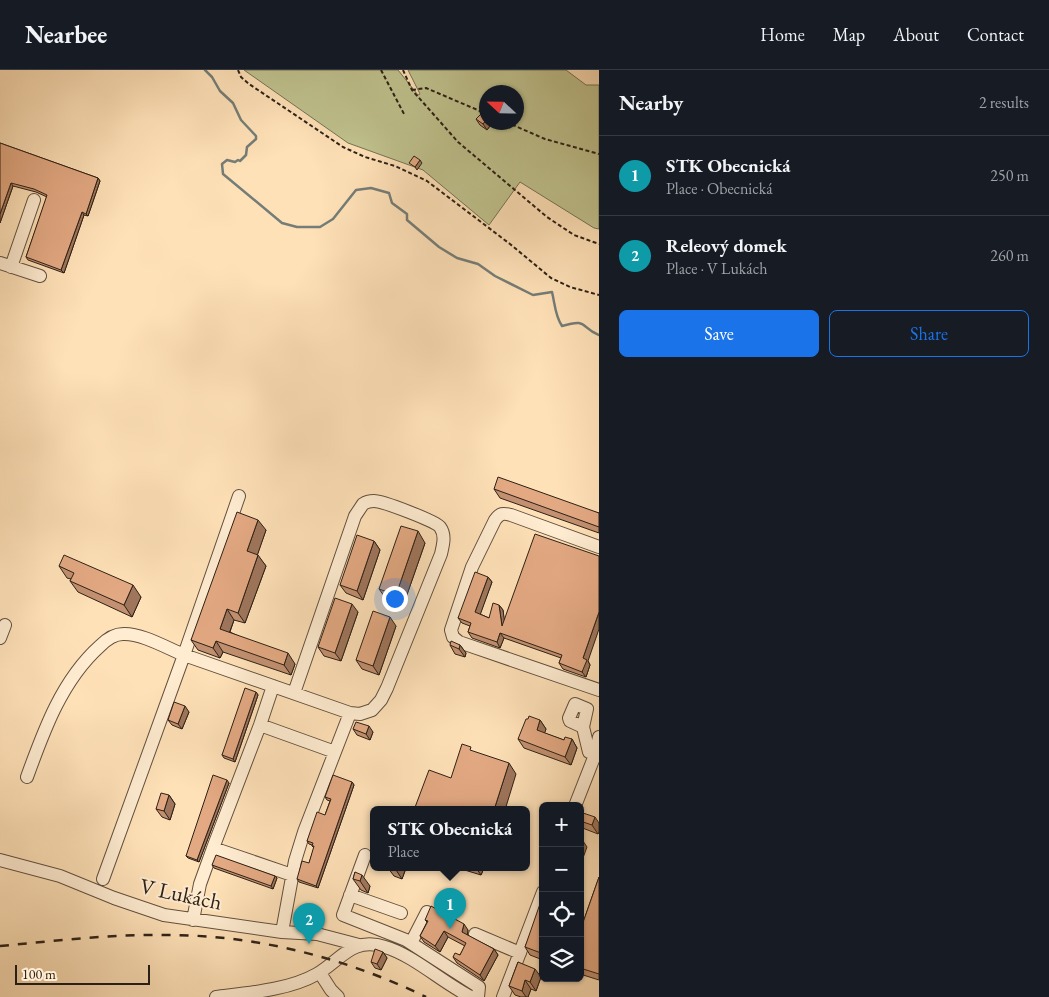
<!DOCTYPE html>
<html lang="en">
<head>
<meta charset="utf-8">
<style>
  body { margin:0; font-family:"EB Garamond",serif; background:#20242c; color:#f1f3f6 }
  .controls { position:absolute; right:15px; bottom:15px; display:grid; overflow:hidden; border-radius:8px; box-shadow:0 1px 4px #0004 }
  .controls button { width:45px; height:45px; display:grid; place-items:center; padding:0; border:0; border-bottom:1px solid #363941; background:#171b24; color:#f1f3f6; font:25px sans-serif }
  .compass { position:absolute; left:479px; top:15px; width:45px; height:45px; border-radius:50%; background:#171b24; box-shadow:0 1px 4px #0004; rotate:292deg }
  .scale { position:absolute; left:15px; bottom:12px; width:135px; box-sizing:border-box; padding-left:5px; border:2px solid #2c2016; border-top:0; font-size:14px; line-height:18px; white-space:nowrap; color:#2c2016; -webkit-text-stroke:4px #ffecd1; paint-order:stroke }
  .you { position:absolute; left:394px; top:528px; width:18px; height:18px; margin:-12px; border:4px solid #fff; border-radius:50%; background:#1a73e8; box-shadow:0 0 0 8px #1a73e833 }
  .badge { display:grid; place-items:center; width:32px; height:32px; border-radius:50%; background:#1a73e8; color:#fff; font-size:16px; font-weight:700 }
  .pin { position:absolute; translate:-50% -41px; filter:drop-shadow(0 1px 2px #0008) }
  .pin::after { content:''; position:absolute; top:26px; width:18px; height:15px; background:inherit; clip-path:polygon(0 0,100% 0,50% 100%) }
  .popup { position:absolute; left:370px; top:736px; width:160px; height:65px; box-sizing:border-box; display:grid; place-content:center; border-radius:8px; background:#171b24; filter:drop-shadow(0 1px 4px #0005); font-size:16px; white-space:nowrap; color:#9ea1a6 }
  .popup b { font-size:19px; color:#f1f3f6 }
  .popup::after { content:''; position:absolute; left:50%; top:100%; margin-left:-10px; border:10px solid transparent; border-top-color:#171b24 }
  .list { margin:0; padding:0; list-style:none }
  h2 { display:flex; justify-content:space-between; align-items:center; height:65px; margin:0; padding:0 20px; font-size:21px }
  h2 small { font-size:16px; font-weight:400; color:#9ea1a6 }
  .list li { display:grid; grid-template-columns:32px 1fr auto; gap:15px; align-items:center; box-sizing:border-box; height:80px; padding:0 20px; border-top:1px solid #363941 }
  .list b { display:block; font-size:19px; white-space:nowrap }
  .list p { margin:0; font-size:16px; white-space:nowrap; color:#9ea1a6 }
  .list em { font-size:16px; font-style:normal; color:#9ea1a6 }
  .actions { display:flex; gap:10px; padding:15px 20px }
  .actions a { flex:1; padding:11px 0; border:1px solid #1a73e8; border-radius:8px; text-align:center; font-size:18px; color:#1a73e8 }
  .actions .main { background:#1a73e8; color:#fff }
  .icon { flex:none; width:28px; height:28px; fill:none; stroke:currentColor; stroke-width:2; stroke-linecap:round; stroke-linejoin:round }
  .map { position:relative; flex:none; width:599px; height:927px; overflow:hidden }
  header { display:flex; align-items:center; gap:30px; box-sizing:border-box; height:70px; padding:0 25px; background:#171b24; border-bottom:1px solid #363941 }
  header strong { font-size:24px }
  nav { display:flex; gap:28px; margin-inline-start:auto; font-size:18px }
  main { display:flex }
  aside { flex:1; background:#171b24 }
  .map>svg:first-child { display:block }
  .green { fill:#c0c38f; stroke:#767252; fill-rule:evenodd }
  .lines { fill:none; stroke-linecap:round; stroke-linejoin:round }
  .stream { stroke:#747d78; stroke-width:2.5 }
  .minor-casing { stroke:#61503e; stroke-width:14 }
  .path { stroke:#2c2016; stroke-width:2; stroke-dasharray:4 2.5; stroke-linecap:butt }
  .minor { stroke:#ffecd1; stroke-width:12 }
  .rail { stroke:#2c2016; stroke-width:2.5; stroke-dasharray:9 9; stroke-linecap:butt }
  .wall { fill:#c39171; stroke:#2c2016 }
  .shaded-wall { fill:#9f765c; stroke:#2c2016 }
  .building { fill:#e3a983; stroke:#2c2016 }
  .labels { text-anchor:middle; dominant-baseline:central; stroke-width:4; stroke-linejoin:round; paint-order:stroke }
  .street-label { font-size:22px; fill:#2c2016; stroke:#ffecd1 }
</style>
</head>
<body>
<header>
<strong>Nearbee</strong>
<nav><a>Home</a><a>Map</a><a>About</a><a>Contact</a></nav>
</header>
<main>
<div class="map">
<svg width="599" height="927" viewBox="0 0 599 927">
  <rect width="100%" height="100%" fill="#ffe1b8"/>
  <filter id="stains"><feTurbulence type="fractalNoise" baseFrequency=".004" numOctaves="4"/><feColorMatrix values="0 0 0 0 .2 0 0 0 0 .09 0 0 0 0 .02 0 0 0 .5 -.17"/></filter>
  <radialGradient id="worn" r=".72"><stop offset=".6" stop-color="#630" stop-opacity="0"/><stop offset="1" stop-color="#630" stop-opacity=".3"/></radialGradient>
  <path class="green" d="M244,0H398L418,25L420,24L408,0H566L586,15H599V159L594,158L520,112L489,155L423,100L348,73ZM487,22H516V52H487Z"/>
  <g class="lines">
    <path class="stream" d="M205,0L212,7L220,21L233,33L241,50L256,66V69L247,77L246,85L240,91L238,90L235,92L227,90L222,94L223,104L282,153L297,157H320L333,149L356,120L371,118L389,123L392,133L407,144V150L439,177L457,188L478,194L495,206L533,225L552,222C555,234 555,246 562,256C589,248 579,257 599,265"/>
    <defs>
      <path id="minor" d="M0,193L40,206
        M11,197L34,130
        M599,477L511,445C503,443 500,443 495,450L472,497L451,560L453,567L459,572L599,620
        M0,568L5,555
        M273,616L260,655L213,778L292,805
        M260,655L335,682
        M583,657L570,651L569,648L575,634L587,639L583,657L589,682L599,686
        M27,707C44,660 62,610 100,576C106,570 114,564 123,564C141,563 167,578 184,585L239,426
        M575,736L595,685L599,667
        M365,785L343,845L406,870L479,917L478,927
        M0,790L60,806L114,828L164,845L282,862L317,864L359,875
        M103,809L184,585L350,643L360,644L372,640L381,630L387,618L441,484C443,475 446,465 440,457C435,451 383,431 374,431C370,431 366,432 363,434L355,446L294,623
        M350,825L401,843
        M193,850L200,814L213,778
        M282,862L295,791L304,762L350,643
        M475,864L520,883
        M411,873L427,842
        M320,903L331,920L338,927
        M216,927C248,923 289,920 317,904C340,891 352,866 385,877C413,885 443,913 471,927
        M503,927L543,822"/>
    </defs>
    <use href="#minor" class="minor-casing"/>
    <path class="path" d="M238,0L241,7L249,14L343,77L365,87L395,96L427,111L510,174L551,208L570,217L599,225
      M381,0L404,44
      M403,0L412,20L458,72L547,147L574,165L599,174
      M412,20L426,18L487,44
      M506,52L545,69L599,84"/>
    <use href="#minor" class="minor"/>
    <path class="rail" d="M0,876C55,871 111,864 167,865C257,865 346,888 426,927"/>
  </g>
  <path class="wall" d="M476,49L492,53L487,60L480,55Z
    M0,73L98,108L100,111L88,146L84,145L64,203L28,190L26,187L47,127L36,122L13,116L0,153Z
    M494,419L599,443V463L500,428Z
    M266,460L257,485L266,496L245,553L234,550L230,562L295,594L291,605L223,582L220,588L198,580L191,570Z
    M374,471L380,480L363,530L346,523L340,515Z
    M425,473L403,536L387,530L379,519Z
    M59,496L141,527L132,547L78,522L70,511L71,509L67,508Z
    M488,507L492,512L480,544L489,548L499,535L503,540L504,551L588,591L590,595L586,607L563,599L559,593L561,588L504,568L500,578L472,568L468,562L470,556L462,553L458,548Z
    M358,542L341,591L324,586L318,577Z
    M396,556L379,605L362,599L356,590Z
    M450,575H460L466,583L465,587L455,584Z
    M256,622L258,625L235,692L224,688L222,685Z
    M189,642L182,659L172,655L168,650Z
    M540,650L546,659L544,663L564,670L572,669L577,678L571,695L524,678L518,669Z
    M353,659L373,662L370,670L357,665Z
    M352,712L354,715L318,818L299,812L297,809L309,793L314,778L312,776V775L309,774L307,771L325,745L330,731L327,730L325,727Z
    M229,713L199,792L188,788L186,786Z
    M169,725L175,734L170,750L162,747L156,739Z
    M580,742L599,753V762L598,764L580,757Z
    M212,795L275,806L277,808L273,819L214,798Z
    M388,798H406L402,809L394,806Z
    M458,798H484L481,805Z
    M355,802L370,816L368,823L361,820L353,809Z
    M599,807V910L580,904V861Z
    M543,832V890L530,885L525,877Z
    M425,850L468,860L467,865L494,879L498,885L484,911L457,893L453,887L460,885L465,876L448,867L440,882L424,872L420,866L427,852Z
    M383,882L387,888L381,900L375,898L371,892Z
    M518,892L541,907L536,921L531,919L528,927H521L515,925L509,916Z"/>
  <path class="shaded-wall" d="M486,50V52H492V53L487,60L483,54Z
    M420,90L422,93L417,100L415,97Z
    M98,108L100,111L88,146L86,144Z
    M11,113L13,116L0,153V144Z
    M82,142L84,145L64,203L61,200Z
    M258,450L266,460L255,492L247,481Z
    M418,461L425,473L403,536L396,525Z
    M374,471L380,480L363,530L357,521Z
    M258,485L266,496L245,553L238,543Z
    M488,507L492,512L479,548L475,542Z
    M133,515L141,527L132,547L124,535Z
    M352,534L358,542L341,591L335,583Z
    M499,535L503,540L506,562L502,556Z
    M227,539L234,550L227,569L220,559Z
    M599,542V559L588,591L590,595L586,607L582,602L583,588Z
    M390,547L396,556L379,605L373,596Z
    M500,563L504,568L500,578L497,572Z
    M216,571L223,582L220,588L213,578Z
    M460,575L466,583L465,587L459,579Z
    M288,583L295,594L291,605L284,595Z
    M256,622L258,625L235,692L233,689Z
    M185,636L189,642L182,659L178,654Z
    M540,650L546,659L543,668L537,660Z
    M369,656L373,662L370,670L366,664Z
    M572,669L577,678L571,695L565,687Z
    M509,693L516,704L505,740H494Z
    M227,710L229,713L199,792L197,790Z
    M352,712L354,715L318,818L316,816Z
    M169,725L175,734L170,750L164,741Z
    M595,747L599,753V762L598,764L592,755Z
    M581,768L587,777L580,796V771Z
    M397,798H406L402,809L396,800Z
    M476,798H484L481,805Z
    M362,805L370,816L368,823L360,811Z
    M275,806L277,808L273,819L271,816Z
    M464,854L468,860L467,868L462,862Z
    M444,861L448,867L440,882L435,876Z
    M494,879L498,885L484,911L480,905Z
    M383,882L387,888L381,900L377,894Z
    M535,899L541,907L536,921L530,912Z
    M525,910L531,919L528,927H526L522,921Z"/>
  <path class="building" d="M482,43L486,46V50L483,54L476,49Z
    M0,73L98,108L86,144L82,142L61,200L26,187L47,125L34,119L11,113L0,144Z
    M414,86L420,90L415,97L409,93Z
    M498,407L599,443V457L494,419Z
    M237,442L258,450L247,481L258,485L238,543L227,539L220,559L288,583L284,595L216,571L213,578L191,570Z
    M401,456L418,461L396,525L379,519Z
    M535,464L599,486V542L583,588L587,590L582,602L559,593L562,585L500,563L497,572L468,562L471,553L458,548L475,502L488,507L475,542L489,548L493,533L499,535L502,556Z
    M357,465L374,471L357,521L340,515Z
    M64,485L133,515L124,535L70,511L74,503L59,496Z
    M335,528L352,534L335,583L318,577Z
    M373,541L390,547L373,596L356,590Z
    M451,571L460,575L459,579L450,575Z
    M245,618L256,622L233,689L222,685Z
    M174,632L185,636L178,654L168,650Z
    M529,646L540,650L537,660L564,670L565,667L572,669L565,687L518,669L526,649H528Z
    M356,652L369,656L366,664L353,659Z
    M462,674L471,677L470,680L509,693L494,740H414L429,700L451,708Z
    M213,705L227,710L197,790L186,786Z
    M333,705L352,712L316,816L297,809L302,791L309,793L314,776H312L313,773L307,771L317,742L325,745L331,729L325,727Z
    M161,723L169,725L164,741L156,739Z
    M580,742L595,747L592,755L580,751Z
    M216,785L275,806L271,816L212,795Z
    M388,798H397L396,800Z
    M355,802L362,805L360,811L353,809Z
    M599,807V904L580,898V861Z
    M541,831L543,832V877L541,883L525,877Z
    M431,836L464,854L462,862L494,879L480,905L453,887L455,883L460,885L466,873L444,861L435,876L420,866L428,851L425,850Z
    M375,879L383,882L377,894L371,892Z
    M518,892L535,899L530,912L525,910L522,921L509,916Z"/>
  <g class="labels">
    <g class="street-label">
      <text transform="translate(181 824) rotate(12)">V Lukách</text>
    </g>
  </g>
  <rect width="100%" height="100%" filter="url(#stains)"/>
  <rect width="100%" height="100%" fill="url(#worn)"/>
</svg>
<div class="controls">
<button>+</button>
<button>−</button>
<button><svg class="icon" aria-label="locate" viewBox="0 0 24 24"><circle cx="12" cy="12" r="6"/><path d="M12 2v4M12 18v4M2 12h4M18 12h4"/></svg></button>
<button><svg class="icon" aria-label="layers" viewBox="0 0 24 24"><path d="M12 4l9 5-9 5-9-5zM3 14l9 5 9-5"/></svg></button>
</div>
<svg class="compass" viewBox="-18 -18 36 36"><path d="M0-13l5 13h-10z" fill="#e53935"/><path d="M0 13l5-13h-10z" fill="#9ea1a6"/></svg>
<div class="scale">100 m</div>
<div class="you"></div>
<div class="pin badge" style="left:450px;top:859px;background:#0f9aa8">1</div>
<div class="popup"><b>STK Obecnická</b>Place</div>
<div class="pin badge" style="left:309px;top:874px;background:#0f9aa8">2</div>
</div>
<aside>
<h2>Nearby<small>2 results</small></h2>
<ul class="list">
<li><span class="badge" style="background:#0f9aa8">1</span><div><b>STK Obecnická</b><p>Place · Obecnická</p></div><em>250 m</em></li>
<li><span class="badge" style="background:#0f9aa8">2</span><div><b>Releový domek</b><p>Place · V Lukách</p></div><em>260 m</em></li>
</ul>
<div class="actions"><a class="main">Save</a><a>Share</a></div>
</aside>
</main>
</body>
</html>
